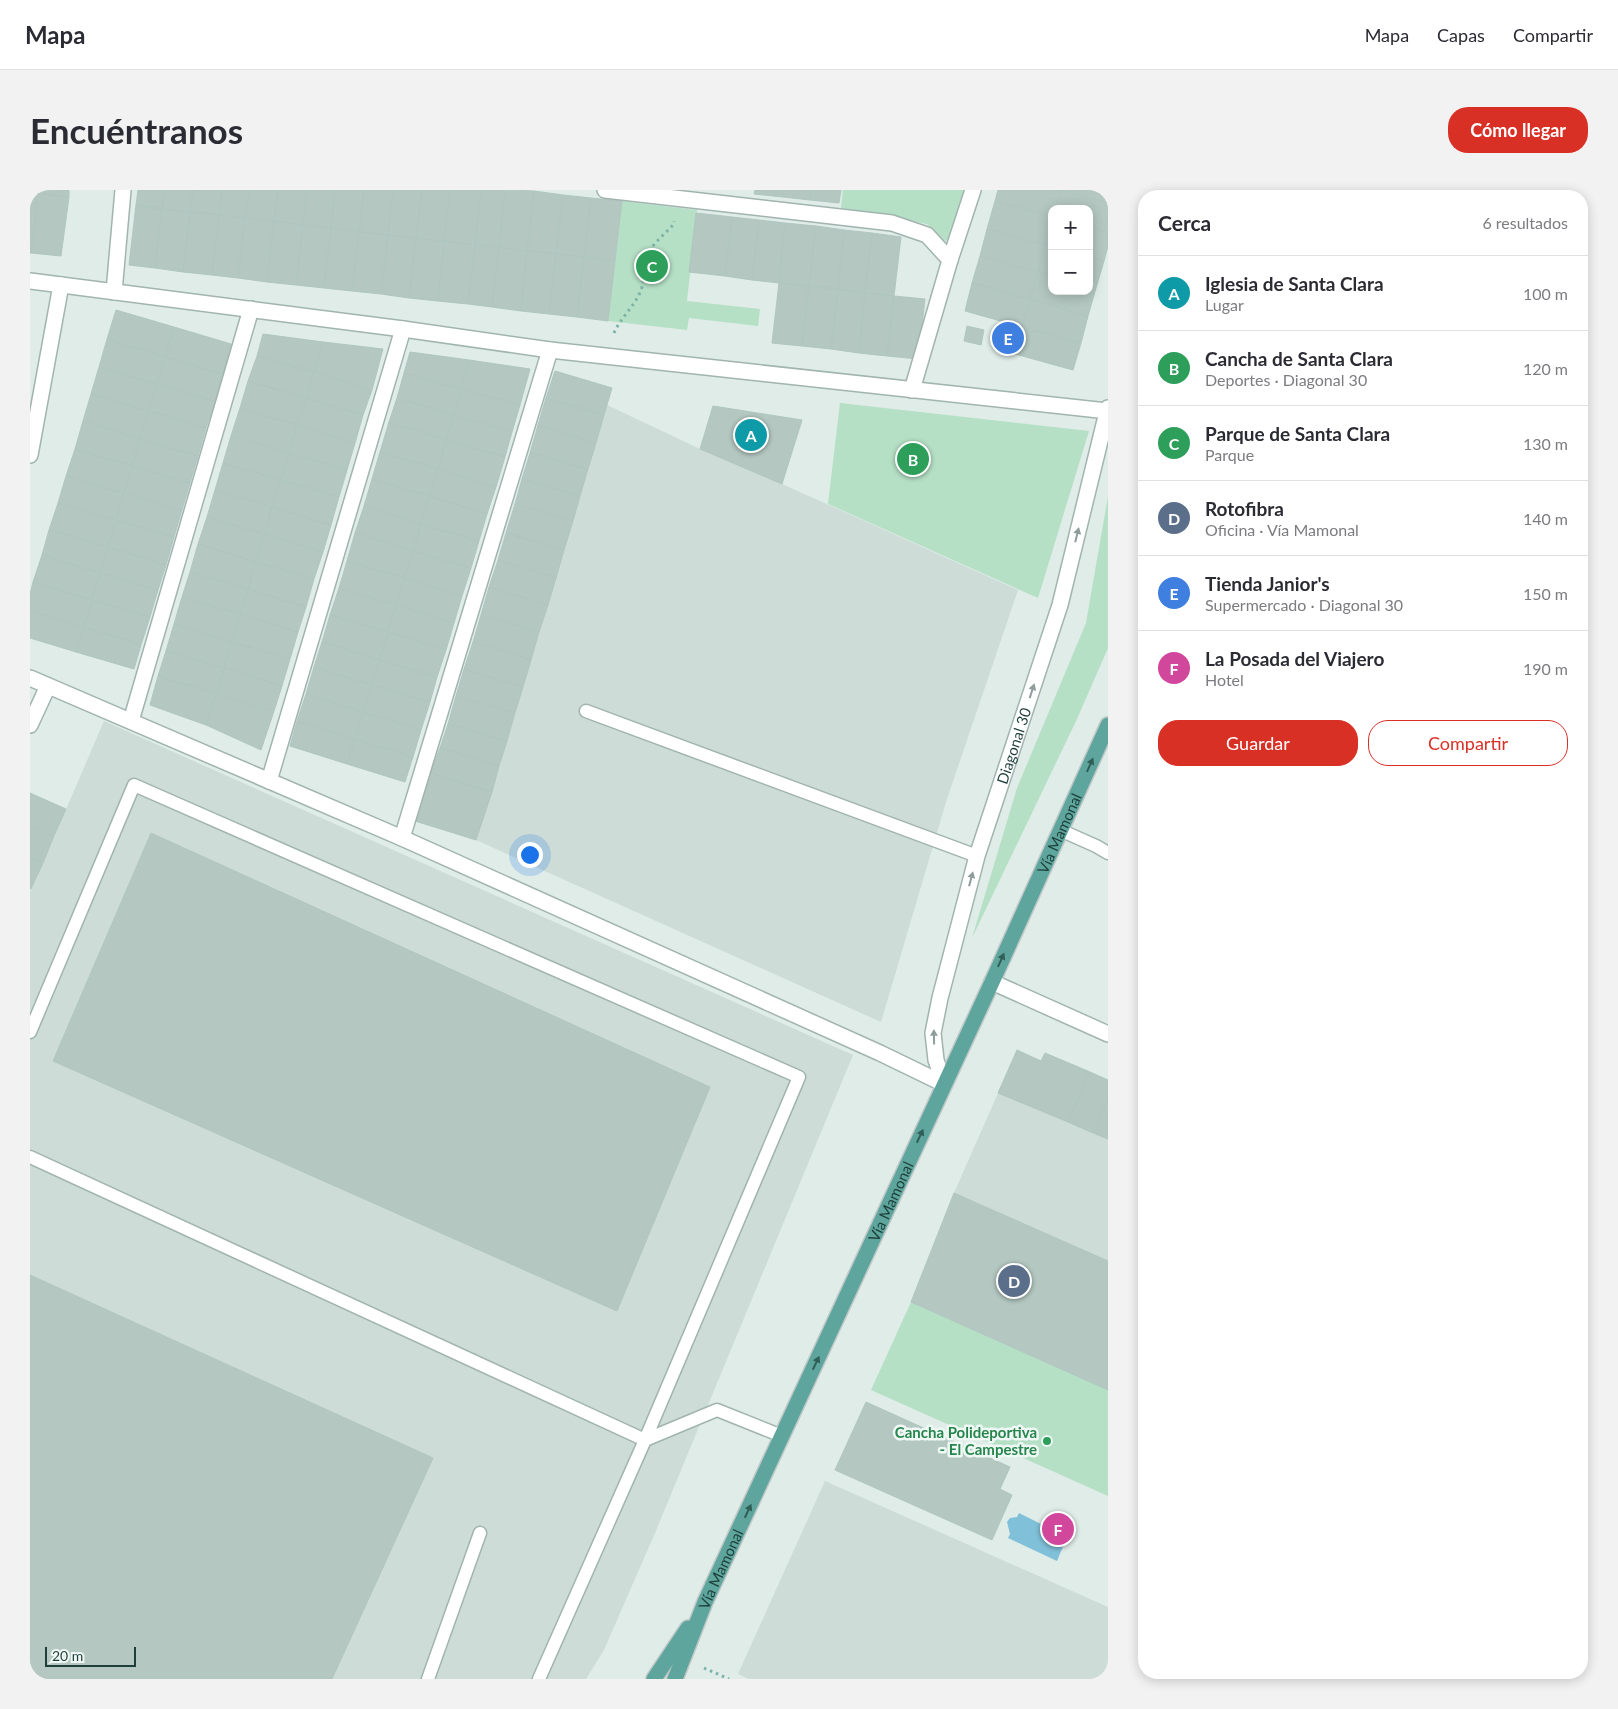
<!DOCTYPE html>
<html lang="es">
<head>
<meta charset="utf-8">
<style>
  body { margin:0; font-family:Lato,sans-serif; background:#f2f2f3; color:#2b2b33 }
  .controls { position:absolute; right:15px; top:15px; display:grid; overflow:hidden; border-radius:10px; box-shadow:0 2px 12px #0003 }
  .controls button { width:45px; height:45px; display:grid; place-items:center; padding:0; border:0; border-bottom:1px solid #e1e1e2; background:#fff; color:#2b2b33; font:25px sans-serif }
  .scale { position:absolute; left:15px; bottom:12px; width:91px; box-sizing:border-box; padding-left:5px; border:2px solid #1e3e39; border-top:0; font-size:14px; line-height:18px; white-space:nowrap; color:#1e3e39; -webkit-text-stroke:4px #eff8f5; paint-order:stroke }
  .you { position:absolute; left:499px; top:664px; width:18px; height:18px; margin:-12px; border:4px solid #fff; border-radius:50%; background:#1a73e8; box-shadow:0 0 0 8px #1a73e833 }
  .badge { display:grid; place-items:center; width:32px; height:32px; border-radius:50%; background:#d93025; color:#fff; font-size:16px; font-weight:700 }
  .pin { position:absolute; translate:-50% -50%; border:2px solid #fff; box-shadow:0 1px 5px #0006 }
  .list { margin:0; padding:0; list-style:none }
  h2 { display:flex; justify-content:space-between; align-items:center; height:65px; margin:0; padding:0 20px; font-size:21px }
  h2 small { font-size:16px; font-weight:400; color:#7c7c81 }
  .list li { display:grid; grid-template-columns:32px 1fr auto; gap:15px; align-items:center; box-sizing:border-box; height:75px; padding:0 20px; border-top:1px solid #e1e1e2 }
  .list b { display:block; font-size:19px; white-space:nowrap }
  .list p { margin:0; font-size:16px; white-space:nowrap; color:#7c7c81 }
  .list em { font-size:16px; font-style:normal; color:#7c7c81 }
  .actions { display:flex; gap:10px; padding:15px 20px }
  .actions a { flex:1; padding:11px 0; border:1px solid #d93025; border-radius:20px; text-align:center; font-size:18px; color:#d93025 }
  .actions .main { background:#d93025; color:#fff }
  .map { position:relative; flex:none; width:1078px; height:1489px; overflow:hidden; border-radius:20px }
  header { display:flex; align-items:center; gap:30px; box-sizing:border-box; height:70px; padding:0 25px; background:#fff; border-bottom:1px solid #e1e1e2 }
  header strong { font-size:24px }
  nav { display:flex; gap:28px; margin-inline-start:auto; font-size:18px }
  .intro { display:flex; align-items:center; justify-content:space-between; box-sizing:border-box; height:120px; padding:0 30px }
  h1 { margin:0; font-size:35px }
  .button { padding:12px 22px; border-radius:20px; background:#d93025; color:#fff; font-size:18px; font-weight:700 }
  main { display:flex; gap:30px; padding:0 30px }
  aside { flex:1; background:#fff; border-radius:20px; box-shadow:0 2px 12px #0003 }
  .map>svg:first-child { display:block }
  .built { fill:#cddcd7 }
  .green { fill:#b5e0c5 }
  .water { fill:#80c0d8 }
  .building { fill:#b4c7c1; stroke:#b0c6c0 }
  .lines { fill:none; stroke-linecap:round; stroke-linejoin:round }
  .service-casing { stroke:#a1b4b0; stroke-width:15 }
  .minor-casing { stroke:#a1b4b0; stroke-width:18 }
  .primary-casing { stroke:#c0c9c8; stroke-width:18 }
  .path { stroke:#7bb3a8; stroke-width:3; stroke-dasharray:2.5 4; stroke-linecap:butt }
  .service { stroke:#fff; stroke-width:12 }
  .minor { stroke:#fff; stroke-width:15 }
  .primary { stroke:#5ea69d; stroke-width:15 }
  .oneway { fill:#8e9e9c }
  .oneway2 { fill:#315d57 }
  .leisure-dot { fill:#2e9e5b; stroke:#eff8f5; stroke-width:2 }
  .labels { text-anchor:middle; dominant-baseline:central; stroke-width:5; stroke-linejoin:round; paint-order:stroke }
  .street-label { font-size:15px; fill:#1e3e39; stroke:#eff8f5 }
  .leisure-label { font-size:15px; font-weight:bold; fill:#27864d; stroke:#eff8f5; text-anchor:end }
</style>
</head>
<body>
<header>
<strong>Mapa</strong>
<nav><a>Mapa</a><a>Capas</a><a>Compartir</a></nav>
</header>
<div class="intro"><h1>Encuéntranos</h1><a class="button">Cómo llegar</a></div>
<main>
<div class="map">
<svg width="1078" height="1489" viewBox="0 0 1078 1489">
  <rect width="100%" height="100%" fill="#dfece8"/>
  <path class="built" d="M577,215L670,259L752,294L988,400L916,612L851,832L446,650Z
    M74,531L823,865L625,1343L574,1460L556,1489H0V703Z
    M987,860L1011,871L1015,863L1060,882L1038,932L1078,949V1071L924,1003Z
    M795,1291L1078,1417V1489H719L708,1484Z"/>
  <path class="green" d="M813,0H934L918,49L916,51L912,50L897,34L811,18Z
    M592,11L667,20L657,111L730,119L728,136L659,128L657,140L578,131Z
    M810,213L1059,241L1008,408L798,314Z
    M1078,306V458L1047,529L942,748L987,598L1056,433Z
    M881,1112L1078,1200V1306L841,1200Z"/>
  <path class="water" d="M989,1323L1037,1347L1027,1371L978,1348L980,1344L977,1332L980,1328L987,1327Z"/>
  <path class="building" d="M8,0H39V7L8,3Z
    M108,0H135L132,19L106,15Z
    M135,0H163L160,22L132,19Z
    M163,0H192L189,25L160,22Z
    M192,0H219L215,28L189,25Z
    M219,0H248L244,31L215,28Z
    M248,0H276L273,35L244,31Z
    M276,0H305L301,38L273,35Z
    M305,0H334L329,42L301,38Z
    M334,0H363L358,45L329,42Z
    M363,0H392L386,48L358,45Z
    M392,0H420L414,51L386,48Z
    M420,0H451L445,55L414,51Z
    M451,0H475L469,57L445,55Z
    M475,0L504,1L497,61L469,57Z
    M725,0H753V7L724,4Z
    M753,0H781L780,10L753,7Z
    M781,0H811L809,13L780,10Z
    M968,0H1031L1025,19H1022V27L965,11Z
    M1031,0H1078V13Z
    M1031,0L1078,13V43L1059,37V19H1025Z
    M504,1L533,5L526,64L497,61Z
    M0,2L8,3L1,63H0Z
    M8,3L39,7L31,66L1,63Z
    M533,5L561,8L554,67L526,64Z
    M561,8L592,11L585,71L554,67Z
    M965,11L1022,27L1015,55L957,39Z
    M106,15L132,19L125,78L99,75Z
    M132,19L160,22L153,82L125,78Z
    M160,22L189,25L182,85L153,82Z
    M666,23L702,27L695,86L659,82Z
    M189,25L215,28L208,88L182,85Z
    M702,27L729,30L722,90L695,86Z
    M215,28L244,31L237,92L208,88Z
    M729,30L755,33L749,93L722,90Z
    M244,31L273,35L266,95L237,92Z
    M1022,31V56L1015,55Z
    M755,33L786,36L779,96L749,93Z
    M273,35L301,38L294,98L266,95Z
    M786,36L814,40L808,99L779,96Z
    M1059,37L1078,43V56L1074,71L1059,67Z
    M301,38L329,42L322,101L294,98Z
    M957,39L1015,55L1008,82L950,66Z
    M814,40L842,43L835,103L808,99Z
    M329,42L358,45L351,104L322,101Z
    M842,43L871,47L864,106L835,103Z
    M358,45L386,48L379,108L351,104Z
    M386,48L414,51L408,111L379,108Z
    M414,51L445,55L438,114L408,111Z
    M445,55L469,57L462,117L438,114Z
    M1015,55L1022,56V86L1008,82Z
    M469,57L497,61L491,121L462,117Z
    M497,61L526,64L519,124L491,121Z
    M526,64L554,67L547,127L519,124Z
    M950,66L1008,82L1000,109L942,93Z
    M554,67L585,71L578,131L547,127Z
    M1059,67L1074,71L1066,98L1059,96Z
    M1008,82L1022,86V101H1059V96L1066,98L1058,126L1000,109Z
    M749,93L779,96L772,156L742,153Z
    M942,93L1000,109L992,137L935,121Z
    M779,96L808,99L801,159L772,156Z
    M808,99L835,103L829,163L801,159Z
    M835,103L864,106L857,166L829,163Z
    M864,106L895,109L888,169L857,166Z
    M1000,109L1058,126L1051,153L992,137Z
    M86,120L144,137L135,167L77,149Z
    M972,131L992,137L985,164L964,159Z
    M937,136L954,140L951,155L934,151Z
    M144,137L201,154L193,184L135,167Z
    M992,137L1051,153L1043,180L985,164Z
    M233,144L293,152L284,182L227,166Z
    M77,149L135,167L127,194L69,177Z
    M293,152L353,159L342,200L284,182Z
    M380,162L439,170L431,199L374,183Z
    M227,166L284,182L276,208L218,191Z
    M135,167L193,184L185,211L127,194Z
    M439,170L500,179L490,215L431,199Z
    M69,177L127,194L118,221L61,204Z
    M525,181L582,198L574,225L516,208Z
    M284,182L342,200L333,225L276,208Z
    M374,183L431,199L424,225L367,208Z
    M218,191L276,208L267,235L210,218Z
    M127,194L185,211L176,238L118,221Z
    M431,199L490,215L482,242L424,225Z
    M61,204L118,221L110,249L53,231Z
    M276,208L333,225L325,253L267,235Z
    M367,208L424,225L416,250L359,232Z
    M516,208L574,225L566,253L508,235Z
    M683,216L772,230L752,294L670,259Z
    M210,218L267,235L259,263L201,246Z
    M118,221L176,238L168,266L110,249Z
    M424,225L482,242L475,267L416,250Z
    M53,231L110,249L102,276L45,259Z
    M359,232L416,250L408,279L350,262Z
    M267,235L325,253L317,280L259,263Z
    M508,235L566,253L558,279L500,263Z
    M201,246L259,263L251,290L193,273Z
    M110,249L168,266L160,293L102,276Z
    M416,250L475,267L466,297L408,279Z
    M45,259L102,276L94,303L36,286Z
    M350,262L408,279L399,306L342,289Z
    M259,263L317,280L309,307L251,290Z
    M500,263L558,279L550,306L492,289Z
    M193,273L251,290L242,317L185,300Z
    M102,276L160,293L152,320L94,303Z
    M408,279L466,297L457,324L399,306Z
    M36,286L94,303L86,330L28,313Z
    M342,289L399,306L391,334L334,316Z
    M492,289L550,306L543,331L485,314Z
    M251,290L309,307L301,335L242,317Z
    M185,300L242,317L234,344L177,327Z
    M94,303L152,320L144,347L86,330Z
    M399,306L457,324L449,351L391,334Z
    M28,313L86,330L78,357L19,340Z
    M485,314L543,331L534,360L476,343Z
    M334,316L391,334L383,361L325,343Z
    M242,317L301,335L293,362L234,344Z
    M177,327L234,344L226,372L168,354Z
    M86,330L144,347L136,375L78,357Z
    M391,334L449,351L441,378L383,361Z
    M19,340L78,357L70,383L12,365Z
    M325,343L383,361L374,388L317,371Z
    M476,343L534,360L526,388L468,370Z
    M234,344L293,362L284,389L226,372Z
    M168,354L226,372L218,399L160,382Z
    M78,357L136,375L128,400L70,383Z
    M383,361L441,378L432,406L374,388Z
    M12,365L70,383L62,410L3,392Z
    M468,370L526,388L518,415L459,397Z
    M317,371L374,388L366,415L309,398Z
    M226,372L284,389L276,417L218,399Z
    M160,382L218,399L210,424L152,407Z
    M70,383L128,400L120,427L62,410Z
    M374,388L432,406L424,433L366,415Z
    M3,392L62,410L54,437L0,421V404Z
    M459,397L518,415L509,442L451,425Z
    M309,398L366,415L358,442L300,425Z
    M218,399L276,417L268,442L210,424Z
    M152,407L210,424L202,452L144,434Z
    M62,410L120,427L111,455L54,437Z
    M366,415L424,433L416,460L358,442Z
    M0,421L54,437L46,462L0,448Z
    M210,424L268,442L260,469L202,452Z
    M300,425L358,442L349,470L292,452Z
    M451,425L509,442L501,470L443,452Z
    M144,434L202,452L194,478L136,461Z
    M54,437L111,455L104,479L46,462Z
    M358,442L416,460L407,487L349,470Z
    M202,452L260,469L252,496L194,478Z
    M292,452L349,470L342,495L284,477Z
    M443,452L501,470L493,497L434,479Z
    M136,461L194,478L186,504L128,486Z
    M349,470L407,487L400,512L342,495Z
    M284,477L342,495L333,522L276,504Z
    M194,478L252,496L244,521L186,504Z
    M434,479L493,497L485,523L426,506Z
    M128,486L186,504L176,535L120,515Z
    M342,495L400,512L391,540L333,522Z
    M186,504L244,521L231,560L176,535Z
    M276,504L333,522L325,549L267,531Z
    M426,506L485,523L477,551L418,534Z
    M333,522L391,540L383,567L325,549Z
    M267,531L325,549L317,574L260,556Z
    M418,534L477,551L469,576L410,558Z
    M325,549L383,567L375,592L317,574Z
    M410,558L469,576L462,602L400,583Z
    M400,583L462,602L446,650L385,631Z
    M0,603L36,619L24,646L0,636Z
    M0,636L24,646L13,673L0,667Z
    M121,643L680,897L587,1121L23,871Z
    M0,667L13,673L1,699H0Z
    M987,860L1011,871L1015,863L1060,882L1038,932L968,903Z
    M1060,882L1078,890V908L1063,943L1038,932Z
    M1078,908V949L1063,943Z
    M924,1003L1078,1071V1200L881,1112Z
    M0,1085L403,1268L302,1489H0Z
    M836,1212L980,1277L970,1299L982,1305L962,1350L805,1280Z"/>
  <g class="lines">
    <defs>
      <path id="service" d="M556,521L947,666
        M1030,640L1066,656L1078,663
        M0,842L104,595L769,887L615,1250L509,1489
        M0,967L615,1250L687,1220L752,1246
        M398,1489L450,1343"/>
      <g id="minor">
        <path d="M575,0L862,33L897,45L920,70L882,200"/>
        <path d="M920,70L943,0"/>
        <path d="M0,91L373,139L520,160L1078,221"/>
        <path d="M84,102L93,0"/>
        <path d="M0,265L31,95"/>
        <path d="M0,488L372,648L850,863L914,894"/>
        <path d="M101,531L221,119"/>
        <path d="M0,535L18,496"/>
        <path d="M239,591L373,139"/>
        <path d="M372,648L520,160"/>
        <path d="M962,792L1078,844"/>
        <path id="s1" d="M914,894L906,870L903,843L910,808L947,666L1030,415L1078,218"/>
      </g>
      <g id="primary">
        <path d="M624,1489L658,1438"/>
        <path id="s2" d="M645,1489L675,1412L962,792L1078,535"/>
      </g>
    </defs>
    <use href="#service" class="service-casing"/>
    <use href="#minor" class="minor-casing"/>
    <use href="#primary" class="primary-casing"/>
    <path class="path" d="M584,143C591,127 605,116 611,100C615,90 612,82 614,73C617,58 633,46 643,35L644,31
      M674,1478L699,1489"/>
    <use href="#service" class="service"/>
    <use href="#minor" class="minor"/>
    <use href="#primary" class="primary"/>
  </g>
  <defs><path id="oneway-solid" d="M-6-.8H1V-3.2L6.5 0L1 3.2V.8H-6Z" transform="scale(1.25)"/></defs>
  <g class="oneway">
    <use href="#oneway-solid" transform="translate(1047 345) rotate(-76)"/>
    <use href="#oneway-solid" transform="translate(1002 501) rotate(-72)"/>
    <use href="#oneway-solid" transform="translate(941 689) rotate(-75)"/>
    <use href="#oneway-solid" transform="translate(904 847) rotate(-91)"/>
  </g>
  <g class="oneway2">
    <use href="#oneway-solid" transform="translate(1060 575) rotate(-66)"/>
    <use href="#oneway-solid" transform="translate(971 770) rotate(-66)"/>
    <use href="#oneway-solid" transform="translate(890 946) rotate(-65)"/>
    <use href="#oneway-solid" transform="translate(786 1173) rotate(-65)"/>
    <use href="#oneway-solid" transform="translate(718 1321) rotate(-65)"/>
  </g>
  <circle class="leisure-dot" cx="1017" cy="1251" r="5"/>
  <g class="labels">
    <g class="street-label">
      <text stroke="none"><textPath href="#s1" startOffset="351">Diagonal 30</textPath></text>
      <text stroke="none"><textPath href="#s2" startOffset="929">Vía Mamonal</textPath></text>
      <text stroke="none"><textPath href="#s2" startOffset="524">Vía Mamonal</textPath></text>
      <text stroke="none"><textPath href="#s2" startOffset="119">Vía Mamonal</textPath></text>
    </g>
    <g class="leisure-label">
      <text x="1007" y="1242">Cancha Polideportiva<tspan x="1007" dy="17">- El Campestre</tspan></text>
    </g>
  </g>
</svg>
<div class="controls">
<button>+</button>
<button>−</button>
</div>
<div class="scale">20 m</div>
<div class="you"></div>
<div class="pin badge" style="left:721px;top:245px;background:#0f9aa8">A</div>
<div class="pin badge" style="left:883px;top:269px;background:#2e9e5b">B</div>
<div class="pin badge" style="left:622px;top:76px;background:#2e9e5b">C</div>
<div class="pin badge" style="left:984px;top:1091px;background:#5c6f8a">D</div>
<div class="pin badge" style="left:978px;top:148px;background:#3f7fe0">E</div>
<div class="pin badge" style="left:1028px;top:1339px;background:#d1479c">F</div>
</div>
<aside>
<h2>Cerca<small>6 resultados</small></h2>
<ul class="list">
<li><span class="badge" style="background:#0f9aa8">A</span><div><b>Iglesia de Santa Clara</b><p>Lugar</p></div><em>100 m</em></li>
<li><span class="badge" style="background:#2e9e5b">B</span><div><b>Cancha de Santa Clara</b><p>Deportes · Diagonal 30</p></div><em>120 m</em></li>
<li><span class="badge" style="background:#2e9e5b">C</span><div><b>Parque de Santa Clara</b><p>Parque</p></div><em>130 m</em></li>
<li><span class="badge" style="background:#5c6f8a">D</span><div><b>Rotofibra</b><p>Oficina · Vía Mamonal</p></div><em>140 m</em></li>
<li><span class="badge" style="background:#3f7fe0">E</span><div><b>Tienda Janior's</b><p>Supermercado · Diagonal 30</p></div><em>150 m</em></li>
<li><span class="badge" style="background:#d1479c">F</span><div><b>La Posada del Viajero</b><p>Hotel</p></div><em>190 m</em></li>
</ul>
<div class="actions"><a class="main">Guardar</a><a>Compartir</a></div>
</aside>
</main>
</body>
</html>
